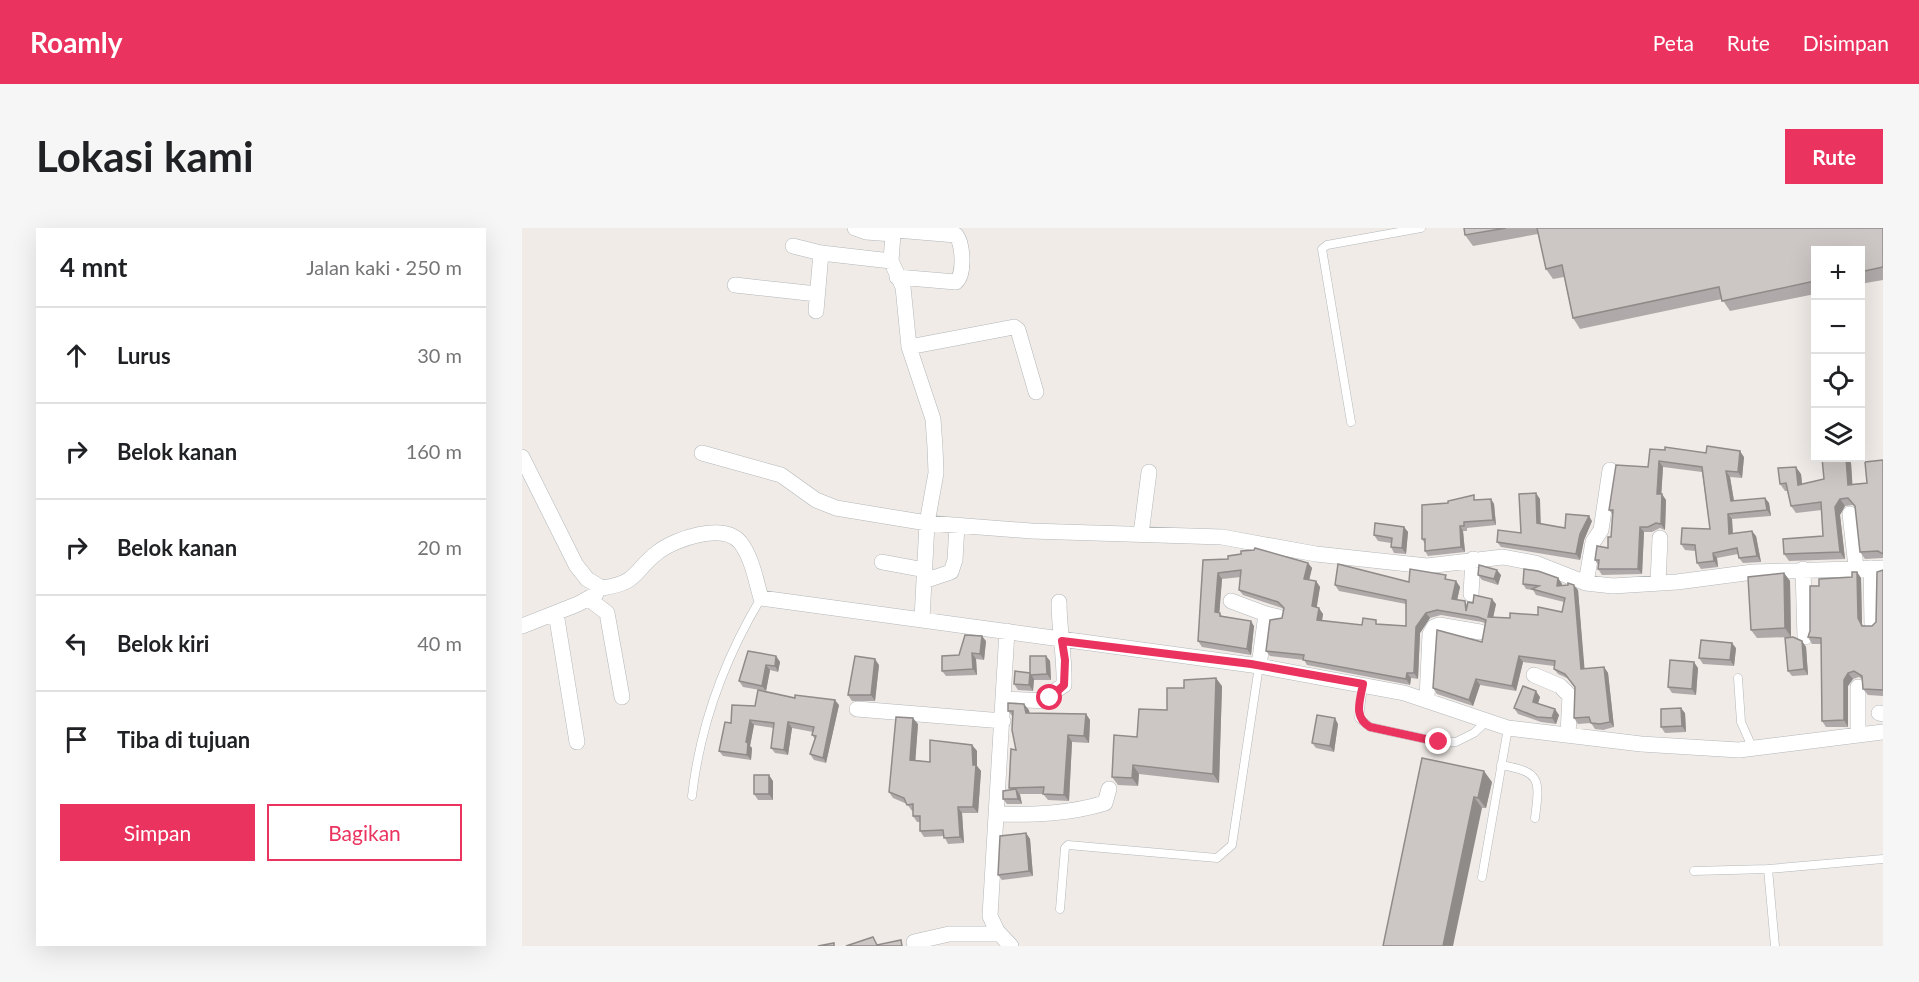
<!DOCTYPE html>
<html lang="id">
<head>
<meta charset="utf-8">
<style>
  body { margin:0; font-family:Lato,sans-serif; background:#f6f6f6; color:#202124 }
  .controls { position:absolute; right:18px; top:18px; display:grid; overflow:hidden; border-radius:0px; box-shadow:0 6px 24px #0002 }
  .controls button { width:54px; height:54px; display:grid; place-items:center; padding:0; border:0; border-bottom:2px solid #e0e0e0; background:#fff; color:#202124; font:30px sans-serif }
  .stop { position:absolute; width:18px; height:18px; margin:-14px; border:4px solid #ea335e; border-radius:50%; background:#fff }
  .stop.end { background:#ea335e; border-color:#fff; box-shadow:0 2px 6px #0008 }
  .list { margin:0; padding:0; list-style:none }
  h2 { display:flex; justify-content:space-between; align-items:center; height:78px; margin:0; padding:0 24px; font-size:26px }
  h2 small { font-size:20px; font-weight:400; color:#757577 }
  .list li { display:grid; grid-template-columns:39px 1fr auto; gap:18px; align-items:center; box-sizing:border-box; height:96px; padding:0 24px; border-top:2px solid #e0e0e0 }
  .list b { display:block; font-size:22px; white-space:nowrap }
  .list em { font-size:20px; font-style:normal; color:#757577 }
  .actions { display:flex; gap:12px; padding:18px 24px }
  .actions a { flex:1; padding:14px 0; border:2px solid #ea335e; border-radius:0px; text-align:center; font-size:21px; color:#ea335e }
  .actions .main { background:#ea335e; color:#fff }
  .icon { flex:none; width:33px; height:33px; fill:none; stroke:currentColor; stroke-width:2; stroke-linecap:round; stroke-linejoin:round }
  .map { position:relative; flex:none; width:1361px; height:718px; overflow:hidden; border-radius:0px }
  header { display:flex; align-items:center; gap:36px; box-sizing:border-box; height:84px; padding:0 30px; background:#ea335e; color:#fff }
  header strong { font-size:28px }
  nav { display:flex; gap:33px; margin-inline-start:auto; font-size:21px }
  .intro { display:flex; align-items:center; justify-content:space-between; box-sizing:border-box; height:144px; padding:0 36px }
  h1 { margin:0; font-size:42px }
  .button { padding:15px 27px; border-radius:0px; background:#ea335e; color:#fff; font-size:21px; font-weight:700 }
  main { display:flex; gap:36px; padding:0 36px }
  aside { flex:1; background:#fff; border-radius:0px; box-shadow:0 6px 24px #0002 }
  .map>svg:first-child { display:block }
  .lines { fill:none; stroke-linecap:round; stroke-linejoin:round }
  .service-casing { stroke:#b2b7b9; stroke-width:9 }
  .minor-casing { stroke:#b2b7b9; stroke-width:16 }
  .service { stroke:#fff; stroke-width:8 }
  .minor { stroke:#fff; stroke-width:15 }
  .wall { fill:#afaaa9 }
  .shaded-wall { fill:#8f8b89 }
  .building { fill:#ccc6c4; stroke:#8f8b89; stroke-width:1.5 }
  .route { stroke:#ea335e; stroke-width:8 }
</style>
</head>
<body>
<header>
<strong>Roamly</strong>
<nav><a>Peta</a><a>Rute</a><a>Disimpan</a></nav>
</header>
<div class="intro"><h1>Lokasi kami</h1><a class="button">Rute</a></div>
<main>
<aside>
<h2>4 mnt<small>Jalan kaki · 250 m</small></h2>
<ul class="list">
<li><svg class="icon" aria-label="ahead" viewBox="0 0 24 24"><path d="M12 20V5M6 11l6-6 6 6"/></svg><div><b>Lurus</b></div><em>30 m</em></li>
<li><svg class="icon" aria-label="right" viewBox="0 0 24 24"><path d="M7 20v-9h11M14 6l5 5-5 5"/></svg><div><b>Belok kanan</b></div><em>160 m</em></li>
<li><svg class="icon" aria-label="right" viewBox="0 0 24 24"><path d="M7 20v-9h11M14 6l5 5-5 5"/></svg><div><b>Belok kanan</b></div><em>20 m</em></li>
<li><svg class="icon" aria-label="left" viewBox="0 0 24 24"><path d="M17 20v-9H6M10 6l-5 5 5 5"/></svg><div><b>Belok kiri</b></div><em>40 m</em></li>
<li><svg class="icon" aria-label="arrive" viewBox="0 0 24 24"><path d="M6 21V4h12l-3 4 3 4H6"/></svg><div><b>Tiba di tujuan</b></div></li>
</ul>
<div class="actions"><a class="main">Simpan</a><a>Bagikan</a></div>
</aside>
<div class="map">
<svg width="1361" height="718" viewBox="0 0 1361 718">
  <rect width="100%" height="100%" fill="#f0ebe7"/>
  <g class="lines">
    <defs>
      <path id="service" d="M829,194L800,21L805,17L899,0
        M1216,450L1219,494L1231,521
        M841,457L837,490L848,499L917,514H934L952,505L965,493
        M979,537C1019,544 1018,551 1013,590
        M170,568C178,498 203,430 239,370
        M1172,643L1246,641
        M960,649L986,500
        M538,681L543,620L546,617L695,630L710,617L737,438
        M1253,718L1246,641L1361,631"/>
      <path id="minor" d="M333,0L344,4L371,6
        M271,18L299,25L369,33
        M375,49L434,54C443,46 441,16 434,7L374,2L371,6L369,33L381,59L387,119L411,191L413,219L414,245L405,295L400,391
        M213,57L295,66
        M294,83L299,25
        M387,119L492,99L496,102L514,164
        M180,225L259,247L294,272L314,280L405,295L509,303L700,309L794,326L905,338L981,329L1013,335L1064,355L1091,358L1155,354L1231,344L1361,340
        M0,229L54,337L65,351L80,360C117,355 111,343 136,324C153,311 201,294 218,314C230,329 234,353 239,370L737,438L882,465L986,500L1119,516L1217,522L1361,504
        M1328,286L1334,339
        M619,306L627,244
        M360,334L403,342
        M1349,340L1350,396
        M1281,341L1283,409
        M402,353L429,344L433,332L435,297
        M1064,355L1071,314L1079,302L1088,242
        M1136,355L1138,310
        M949,366L951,331
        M67,371L85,385L100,469
        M709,373L744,386
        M34,385L55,514
        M0,398L56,376L74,366
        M485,403L468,688L475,703L489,718
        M737,438L744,386L757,389
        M1012,447L1038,458L1048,468L1046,507
        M1336,459V506
        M481,471L525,473L530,465L542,457C543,429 537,402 537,374
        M905,471L908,406L912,399L917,397L958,404
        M335,481L481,493
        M1357,485L1361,486
        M474,586C512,587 547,586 583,575L587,561
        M392,714L427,706H478"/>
    </defs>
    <use href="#service" class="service-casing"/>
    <use href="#minor" class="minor-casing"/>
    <use href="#service" class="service"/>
    <use href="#minor" class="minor"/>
  </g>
  <path class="wall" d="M942,0H1361V52L1338,56V22H1293V66L1208,83L1200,71L1058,101L1051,90L1042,49L1031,51L1024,41L1016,6L951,18L943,7Z
    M1128,221L1222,229L1220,250L1208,249L1212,273L1243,270L1247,275L1249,288L1210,291L1211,306L1234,308L1239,334L1221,335L1217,330L1216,326L1195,330L1196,339L1179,341L1175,335L1173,323L1163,322L1159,316L1188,301L1180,244L1141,239L1139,266L1144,272L1143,302L1138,300L1130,304H1122L1120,346L1080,347L1076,341V337L1073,332L1086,320L1089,309L1091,287L1087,282L1126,239Z
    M1300,230H1325L1329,235L1330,256L1345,255L1361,232V330L1343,331L1338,324L1333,279L1331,277L1323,278L1318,287L1323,331L1267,333L1262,326L1301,308L1300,282L1274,285L1269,278L1265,263H1263L1258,256L1279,246L1280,256L1302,251Z
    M969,271L972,276L974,297L945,300V303H941L943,324L906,328L903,323V316L900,311L955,272Z
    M1018,271V296L1043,300L1070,293L1062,312L1058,332L979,319L975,314L999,305Z
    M882,299L886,304L884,326L872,325L869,319V315L856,313L852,307Z
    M732,322L786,335L790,340L787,352L794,353L798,359L794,379L801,386L800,393L840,397L857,396L884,398V376L817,363L813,357L928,352L934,353L938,359L935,372L946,377L974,376L971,389L988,390L1040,384L1042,374L1014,367L1011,362L1004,361L1001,356L1036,350L1040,356V357L1056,362L1062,441L1082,439L1086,445L1092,499L1081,502L1073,501L1069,495L1056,496L1052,490L1053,459L1047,451L1036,446L1032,441V438L1001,434L994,463L958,457L951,478L915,466L911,460L960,414L964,396L960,394L919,387L908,390L898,405L896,451L889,450L888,457L785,437L782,432L748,428L744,423L760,390L762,382L760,380L721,367L717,362L719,349L700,351L697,385L701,389L732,398L729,427L680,419L676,413L681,332L706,331Z
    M1361,342V468L1346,467L1341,461V452L1337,449L1331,451L1326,458V499H1304L1300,493L1299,416H1290L1286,409L1288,403L1297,358L1330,349L1335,344L1339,350L1340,396L1341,398H1350L1354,394Z
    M1262,345L1268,353L1269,409L1235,410L1229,402Z
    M956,347H979L976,357L960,352Z
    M464,413L462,432L454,431L455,447L424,448L420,443L437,427Z
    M1280,413L1284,419L1286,447L1270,448L1266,443Z
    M1214,420L1212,438L1181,436L1177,430Z
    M254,428L258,434L256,444L248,442L244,463L221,459L217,453Z
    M524,428L528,433L529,452H512V451L511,463L496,462L492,456L508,445Z
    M357,437L353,473H330L326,467Z
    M1176,440L1174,467L1150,465L1146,459Z
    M700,458L697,555L617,546L616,558L596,557L590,549L615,509L645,482L662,460Z
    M1018,469L1016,475L1037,487L1034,496L1019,494L996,486L992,480Z
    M273,470L317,477L304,535L292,532L288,526L293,511L290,507L291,504L270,500L266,527L253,525L249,520L252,500L232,497L228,518L230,520L229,532L201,528L197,523L209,495L233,478Z
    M507,482V485L564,486L568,492L567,515L550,514L547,573L526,572L521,566H498L500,576H485L481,571L488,562L487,560L494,522L491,489L486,483Z
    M1163,485L1164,504L1143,505L1139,499Z
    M396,496L393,532L408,534L450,517L455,523V538L459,543L456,585H440L442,615L426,616L422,608L402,609L398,603V594H395L391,588V583H390L385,576L371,570L367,564Z
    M816,496L812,524L794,520L790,515Z
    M900,530L970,554L964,580H960Z
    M251,553V572H236L232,566Z
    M504,605L508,611L511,648L480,652L476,647Z"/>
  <path class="shaded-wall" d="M1218,223L1222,229L1220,250L1216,244Z
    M1324,230H1325L1329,235L1331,264L1326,257Z
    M1137,233L1141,239L1139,272L1135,266Z
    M1274,239L1279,246L1281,264L1276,257Z
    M1204,243L1208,249L1213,279L1209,273Z
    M1014,265L1018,271L1019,301L1015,295Z
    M1140,266L1144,272L1143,302L1139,296Z
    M1243,270L1247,275L1249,288L1245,282Z
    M969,271L972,276L974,297L971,292Z
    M1318,271L1323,278L1318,287L1323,331L1318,324L1313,279Z
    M1206,286L1210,291L1211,312L1207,306Z
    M1067,288L1070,293L1062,312L1058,332L1054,326L1058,306Z
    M938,298L941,303L943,324L939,319Z
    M882,299L886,304L884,326L880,320Z
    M1118,299L1122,304L1120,346L1116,341Z
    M1230,303L1234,308L1239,334L1235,328Z
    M1191,325L1195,330L1196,339L1192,333Z
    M786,335L790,340L786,357L782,351Z
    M975,342L979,347L976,357L972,351Z
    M1335,344L1339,350L1340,396L1345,404L1336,390Z
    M696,345L700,351L697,390L693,384Z
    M1262,345L1268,353L1269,409L1263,400Z
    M1036,350L1040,356L1039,363L1035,358Z
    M794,353L798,359L794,384L790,378Z
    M934,353L938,359L934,377L930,371Z
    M1052,357L1056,362L1063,446L1059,441Z
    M970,371L974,376L970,395L966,389Z
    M797,380L801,386L799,398L795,392Z
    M904,385L908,390L898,405L896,451L892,445L894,399Z
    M729,393L732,398L729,427L725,421Z
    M460,408L464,413L462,432L458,426Z
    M1280,413L1284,419L1286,447L1282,441Z
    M1210,415L1214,420L1212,438L1208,432Z
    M450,425L454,431L455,447L451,441Z
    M254,428L258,434L256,444L253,438Z
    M524,428L528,433L529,452L525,446Z
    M997,428L1001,434L994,463L990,458Z
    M353,431L357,437L353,473L349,467Z
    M1172,434L1176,440L1174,467L1170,461Z
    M244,437L248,442L244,463L240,458Z
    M1082,439L1086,445L1092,499L1088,494Z
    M508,445L512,451L511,463L507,457Z
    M885,445L889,450L888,457L884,451Z
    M1326,445L1331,451L1326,458V499L1322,492V452Z
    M694,450L700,458L697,555L691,546Z
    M954,451L958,457L951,478L947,472Z
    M1014,463L1018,469L1015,479L1011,474Z
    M313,472L317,477L304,535L301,530Z
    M502,476L507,482L509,491L504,485Z
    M1159,480L1163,485L1164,504L1160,498Z
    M1033,481L1037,487L1034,496L1030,490Z
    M564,486L568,492L567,515L562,508Z
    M391,490L396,496L393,538L388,532Z
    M813,490L816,496L812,524L808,518Z
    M228,492L232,497L228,518L230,520L229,532L225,527L224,514Z
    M266,494L270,500L266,527L262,522Z
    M546,507L550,514L547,573L542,567Z
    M450,517L455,523V538L459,543L456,585L451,579Z
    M611,537L617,546L616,558L610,550Z
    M962,543L970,554L964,580L956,570Z
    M247,547L251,553V572L247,566Z
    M494,561L498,567L500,576L496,571Z
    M952,569L960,580L931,718H921Z
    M436,579L440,585L442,615L438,609Z
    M504,605L508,611L511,648L507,643Z"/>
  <path class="building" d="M942,0H984L943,7Z
    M1015,0H1361V39L1338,44V22H1293V53L1200,73L1197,59L1051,90L1040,37L1024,41Z
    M1185,218L1218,223L1216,244L1204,243L1209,273L1243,270L1245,282L1206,286L1207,306L1230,303L1235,328L1217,330L1215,320L1191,325L1192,333L1175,335L1173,317L1159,316L1160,300L1188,301L1180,239L1137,233L1135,266H1140L1139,296L1134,295L1126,299H1118L1116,341H1076L1077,332H1073L1075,318L1086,320V309H1089L1091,282H1087L1094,237L1126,239L1128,221L1143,222V219L1184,225Z
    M1300,230H1324L1326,257L1345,255L1343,234L1361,232V326L1356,323L1338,324L1333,278L1326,270L1318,271L1313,279L1318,324L1262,326L1261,311L1301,308L1299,274L1269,278L1264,255L1258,256L1256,240L1274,239L1276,257L1302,251Z
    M1014,265L1015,295L1043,300L1044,286L1067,288L1058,306L1054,326L975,314L976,302L999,305L997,266Z
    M952,267V272L969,271L971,292L942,294V298H938L939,319L903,323V311H900V277L926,275V273Z
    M853,295L882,299L880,320L869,319L870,310L852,307Z
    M733,320L786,335L782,351L794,353L790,378L797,380L795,392L840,397L841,390L854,392V396L884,398V372L813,357L816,336L887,354L888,341L924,347L923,351L934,353L930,371L943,373L944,383L946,374L951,375L952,367L970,371L966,389L988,390V385L1016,387V379L1040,384L1043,370L1010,361L1017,358L1001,356L1002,341L1016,343L1036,350L1035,358L1046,357V355L1052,357L1059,441L1082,439L1088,494L1078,496L1069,495L1067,489L1052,490L1053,459L1043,446L1032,441L1033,433L997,428L990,458L954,451L947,472L911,460L915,402L960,414L964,392L956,389L915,382L904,385L894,399L892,445H885L884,451L781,432L782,427L744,423L748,392L760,390L762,380L756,374L717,362L719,342L696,345L693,384L698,385V388L729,393L725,421L676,413L681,332L706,331V328L719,326V323L732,322Z
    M957,337L975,342L972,351L956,347Z
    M1361,342V462L1341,461L1340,448L1332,443L1326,445L1322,452V492L1300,493L1299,410L1286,409L1288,403V358H1297V351L1330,349V344H1335L1336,390L1340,398H1350L1354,394L1355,344Z
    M1262,345L1263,400L1229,402L1226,349Z
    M443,407L460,408L458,426L450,425L451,441L420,443V428L437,427Z
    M1271,409L1280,413L1282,441L1266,443L1263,410Z
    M1179,412L1210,415L1208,432L1177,430Z
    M226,423L254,428L253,438L244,437L240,458L217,453Z
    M333,428L353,431L349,467H326Z
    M508,428H524L525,446L508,447Z
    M1148,432L1172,434L1170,461L1146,459Z
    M493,443L508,445L507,457L492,456Z
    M694,450L691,546L611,537L610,550L590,549L592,507L615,509L617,481L645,482V460H662V452Z
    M1001,458L1014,463L1011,474L1033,481L1030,490L1015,489L992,480Z
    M236,462L273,470V467L313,472L301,530L288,526L294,508L290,507L292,499L266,494L262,522L249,520L252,495L228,492L224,514L226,515L225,527L197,523L203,494L209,495L210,477L233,478Z
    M486,475L502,476L504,485L564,486L562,508L546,507L542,567L521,566L522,559L487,560L489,521L494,522L490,502L491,483H486Z
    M1159,480L1160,498L1139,499V481Z
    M795,487L813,490L808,518L790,515Z
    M374,489L391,490L388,532L408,534V512L450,517L451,537H454L451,579H436L438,609L422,610L421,602L398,603V588H391V576L385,577L382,570L367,564Z
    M900,530L962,543L956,570L952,569L921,718H861Z
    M232,547H247V566H232Z
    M494,561L496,571H481V563Z
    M504,605L507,643L476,647L478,608Z
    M351,709L355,717L379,712L380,718H324Z
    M312,715V718H296Z"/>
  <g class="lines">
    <path class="route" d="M528,470L542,457L543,432L540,413L729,436L841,456C838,473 831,489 848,499L917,514"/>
  </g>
</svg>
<div class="controls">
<button>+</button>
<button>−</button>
<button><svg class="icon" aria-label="locate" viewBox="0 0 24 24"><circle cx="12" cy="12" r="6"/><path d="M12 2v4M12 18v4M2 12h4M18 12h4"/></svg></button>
<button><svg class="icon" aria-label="layers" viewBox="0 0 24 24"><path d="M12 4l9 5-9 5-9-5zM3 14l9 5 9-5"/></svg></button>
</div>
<div class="stop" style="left:528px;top:470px"></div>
<div class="stop end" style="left:917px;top:514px"></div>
</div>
</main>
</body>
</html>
